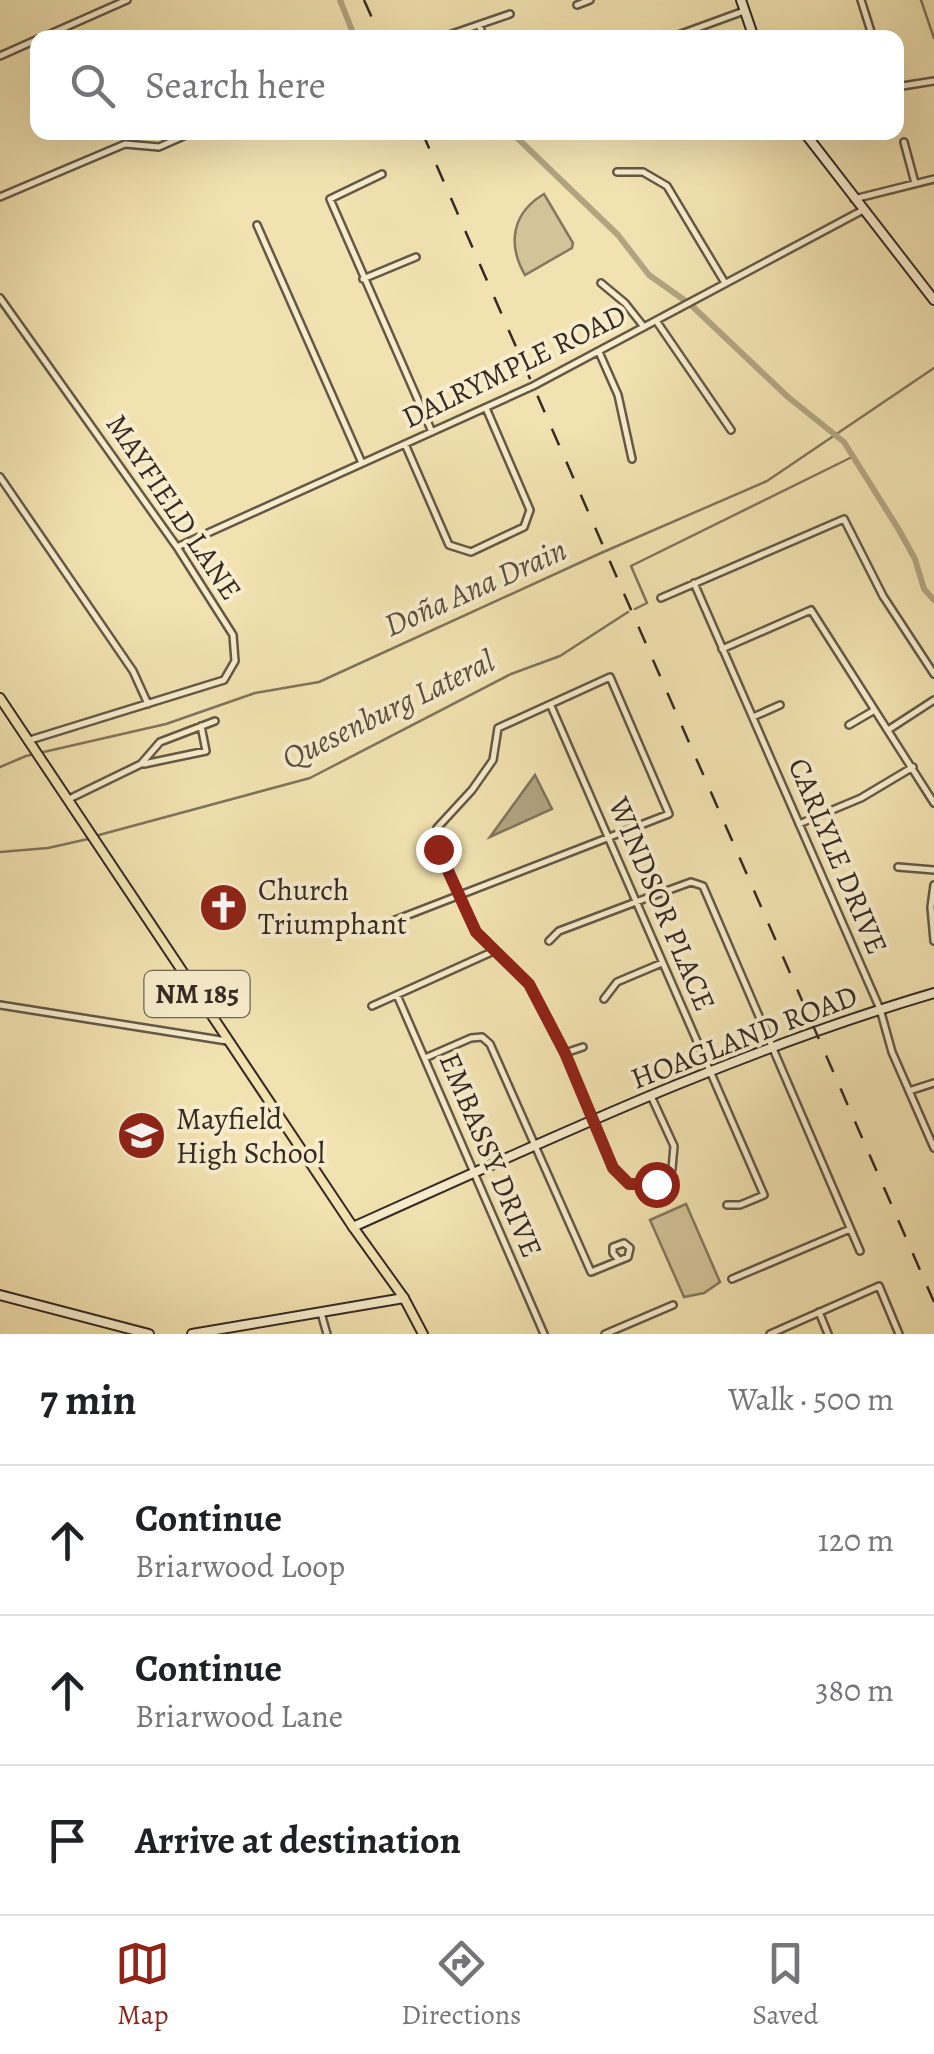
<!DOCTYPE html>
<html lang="en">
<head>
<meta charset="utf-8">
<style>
  body { margin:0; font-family:Alegreya,serif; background:#f6f6f6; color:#202124 }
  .stop { position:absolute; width:30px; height:30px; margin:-22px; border:8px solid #8f2418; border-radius:50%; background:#fff }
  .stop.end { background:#8f2418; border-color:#fff; box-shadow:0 2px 10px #0008 }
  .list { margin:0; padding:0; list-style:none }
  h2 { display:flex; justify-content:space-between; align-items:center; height:130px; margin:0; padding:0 40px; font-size:42px }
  h2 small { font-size:32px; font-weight:400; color:#757577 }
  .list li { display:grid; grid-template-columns:65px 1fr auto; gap:30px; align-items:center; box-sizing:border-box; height:150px; padding:0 40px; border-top:2px solid #e0e0e0 }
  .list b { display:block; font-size:38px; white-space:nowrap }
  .list p { margin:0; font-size:32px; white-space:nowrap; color:#757577 }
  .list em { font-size:32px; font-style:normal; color:#757577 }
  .icon { flex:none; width:55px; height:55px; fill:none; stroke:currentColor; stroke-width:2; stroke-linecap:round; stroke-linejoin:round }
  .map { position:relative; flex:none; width:934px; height:1334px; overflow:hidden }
  .search { position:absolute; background:#fff; box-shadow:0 10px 40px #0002; left:30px; right:30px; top:30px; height:110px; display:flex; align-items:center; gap:25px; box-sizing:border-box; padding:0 35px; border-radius:20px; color:#757577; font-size:38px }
  .sheet { height:580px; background:#fff }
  nav { display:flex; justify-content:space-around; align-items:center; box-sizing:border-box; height:140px; border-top:2px solid #e0e0e0; background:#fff; font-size:28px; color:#757577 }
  nav a { display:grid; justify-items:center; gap:5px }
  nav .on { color:#8f2418 }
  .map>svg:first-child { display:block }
  .green { fill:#d2c399; stroke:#84775e; stroke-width:2.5 }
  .water { fill:#b2a481; stroke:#80745b; stroke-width:2.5 }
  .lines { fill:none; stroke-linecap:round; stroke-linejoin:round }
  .stream { stroke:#80745b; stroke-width:2.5 }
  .canal { stroke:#b2a481; stroke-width:6 }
  .street-casing { stroke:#645946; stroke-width:10 }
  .secondary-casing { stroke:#352b23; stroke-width:12 }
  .primary-casing { stroke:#352b23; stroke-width:12 }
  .street { stroke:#f7eccc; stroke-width:5 }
  .secondary { stroke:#f7eccc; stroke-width:8 }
  .primary { stroke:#f2e2b1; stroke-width:8 }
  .rail { stroke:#352b23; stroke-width:2.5; stroke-dasharray:18 18; stroke-linecap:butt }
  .route { stroke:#8f2418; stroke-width:12 }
  .labels { text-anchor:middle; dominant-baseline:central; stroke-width:8; stroke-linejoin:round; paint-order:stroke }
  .shield { fill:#f7eccc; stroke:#6f6556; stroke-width:2.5 }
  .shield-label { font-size:28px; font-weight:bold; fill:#352b23 }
  .street-label { font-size:30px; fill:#352b23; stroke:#f7eccc }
  .poi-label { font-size:30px; fill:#352b23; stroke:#f7eccc; text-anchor:start }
  .water-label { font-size:32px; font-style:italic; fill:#5a4f3f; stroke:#f7eccc }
</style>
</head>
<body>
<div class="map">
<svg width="934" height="1334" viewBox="0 0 934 1334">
  <rect width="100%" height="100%" fill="#f2e2b1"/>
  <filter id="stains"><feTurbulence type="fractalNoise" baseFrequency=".002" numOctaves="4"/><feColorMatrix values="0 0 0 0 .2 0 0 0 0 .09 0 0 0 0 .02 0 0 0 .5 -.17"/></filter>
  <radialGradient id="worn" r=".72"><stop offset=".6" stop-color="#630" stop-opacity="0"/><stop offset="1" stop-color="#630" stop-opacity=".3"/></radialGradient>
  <path class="green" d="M544,194L573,243L572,248L525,275C507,244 512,213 544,194Z
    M686,1204L720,1282L704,1293L684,1297L650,1220Z"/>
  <path class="water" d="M535,775L552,809L490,837Z"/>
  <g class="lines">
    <path class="stream" d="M921,0L934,38
      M635,609L647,603L631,566L854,456
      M0,767L26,756L166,724L255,693L319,682L601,553L767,481L934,368
      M99,835L310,778L511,674L560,656L628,612
      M0,852L48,848L88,839"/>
    <path class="canal" d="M340,0L355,38
      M511,132L618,235L649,275L687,302
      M692,306L788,397L844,442L899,530L915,559L924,589L934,600"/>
    <defs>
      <path id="street" d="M861,0L873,38
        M577,5L590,0
        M479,25L484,38
        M446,36L510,14
        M41,38L127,0
        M670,38L744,11
        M0,56L38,39
        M896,87L934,81
        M904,142L915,183
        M617,172H643L667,186L725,283
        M382,174L330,199L432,432
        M0,197L125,144L159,147L193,132
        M854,199L934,179
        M257,225L362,463
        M363,279L416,257
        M601,283L625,303L644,327
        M0,298L177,547L233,635L235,661L224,680L30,740
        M657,322L731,430
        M599,352L618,395L632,459
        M405,444L449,545L471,552L524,527L530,510L486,408
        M0,477L133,671L148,704
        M177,547L533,386L863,210
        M694,583L880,1009L892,1052L934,1148
        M661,598L844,519L883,596L934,674
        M722,649L811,610L934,803
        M551,706L764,1195L740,1205H727
        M753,717L780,705
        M849,725L873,711
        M888,730L934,700
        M144,764L206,751L201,726
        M69,799L141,764L160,742L215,721
        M799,824L861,798L913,767
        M898,867L934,870
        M934,885L931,907L934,941
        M385,924L669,814L610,677L498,728L493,760L472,790L437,828L438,849L476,931L529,984L565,1053L613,1167L629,1184H656L672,1169L674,1146L651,1096
        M549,941L559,931L636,902L691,882L703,886L860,1251
        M397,995L544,1334
        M604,999L617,982L662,963
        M0,1005L227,1041
        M372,1006L494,951
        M565,1053L583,1047
        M425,1058L471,1038L482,1037L490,1044L591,1272L628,1257L630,1248L624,1243L613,1247V1253L618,1259
        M909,1091L934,1083
        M732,1279L850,1229
        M819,1312L828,1334
        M321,1313L327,1334
        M605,1334L673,1305
        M770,1334L879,1286L899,1334"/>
      <path id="secondary" d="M741,0L754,38
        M804,132L934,300
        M353,1227C543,1142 733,1052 934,993
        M0,1295L149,1334
        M192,1334L404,1298"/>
      <path id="primary" d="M0,698L353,1227L404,1298L423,1334"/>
    </defs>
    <use href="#street" class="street-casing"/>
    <use href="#secondary" class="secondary-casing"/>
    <use href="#primary" class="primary-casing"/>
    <use href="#street" class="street"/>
    <use href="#secondary" class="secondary"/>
    <use href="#primary" class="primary"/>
    <path class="rail" d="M364,0L381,38
      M422,132L934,1302"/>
  </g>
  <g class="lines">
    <path class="route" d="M438,849L476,932L529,984L565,1053L613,1168L629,1184H656"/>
  </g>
  <defs>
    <symbol id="church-disc" viewBox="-11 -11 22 22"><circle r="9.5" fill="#8f2418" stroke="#f7eccc"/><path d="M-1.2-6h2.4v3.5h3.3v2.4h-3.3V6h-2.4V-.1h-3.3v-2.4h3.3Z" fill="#fff"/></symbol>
    <symbol id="school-disc" viewBox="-11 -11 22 22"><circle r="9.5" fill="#8f2418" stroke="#f7eccc"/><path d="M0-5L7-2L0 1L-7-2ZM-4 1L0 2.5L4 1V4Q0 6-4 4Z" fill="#fff"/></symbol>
  </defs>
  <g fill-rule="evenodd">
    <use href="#church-disc" x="196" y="880" width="55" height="55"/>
    <use href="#school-disc" x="114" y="1108" width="55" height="55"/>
  </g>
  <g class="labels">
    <rect class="shield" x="144.5" y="971" width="105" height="46" rx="8"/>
    <g class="shield-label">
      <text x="197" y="994">NM 185</text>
    </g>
    <g class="street-label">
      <text transform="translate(514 366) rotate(-26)">DALRYMPLE ROAD</text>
      <text transform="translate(174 507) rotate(56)">MAYFIELD LANE</text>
      <text transform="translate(838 856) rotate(67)">CARLYLE DRIVE</text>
      <text transform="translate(662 904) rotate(67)">WINDSOR PLACE</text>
      <text transform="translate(744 1037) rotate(-21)">HOAGLAND ROAD</text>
      <text transform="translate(491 1155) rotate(67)">EMBASSY DRIVE</text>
    </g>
    <g class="poi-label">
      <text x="258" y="890">Church<tspan x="258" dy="34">Triumphant</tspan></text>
      <text x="176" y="1119">Mayfield<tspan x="176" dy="34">High School</tspan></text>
    </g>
    <g class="water-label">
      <text transform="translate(475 587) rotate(-24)">Doña Ana Drain</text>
      <text transform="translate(388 709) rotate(-26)">Quesenburg Lateral</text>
    </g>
  </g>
  <rect width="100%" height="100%" filter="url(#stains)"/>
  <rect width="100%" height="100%" fill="url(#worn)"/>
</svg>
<div class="stop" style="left:656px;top:1184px"></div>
<div class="stop end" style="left:438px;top:849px"></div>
<div class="search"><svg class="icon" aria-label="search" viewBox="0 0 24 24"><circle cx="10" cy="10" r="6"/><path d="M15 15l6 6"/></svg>Search here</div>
</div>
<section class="sheet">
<h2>7 min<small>Walk · 500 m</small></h2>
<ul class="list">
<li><svg class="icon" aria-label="ahead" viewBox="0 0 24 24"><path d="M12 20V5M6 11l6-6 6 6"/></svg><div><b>Continue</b><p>Briarwood Loop</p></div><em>120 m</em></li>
<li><svg class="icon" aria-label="ahead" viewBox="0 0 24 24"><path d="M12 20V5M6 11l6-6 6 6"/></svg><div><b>Continue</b><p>Briarwood Lane</p></div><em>380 m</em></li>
<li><svg class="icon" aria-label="arrive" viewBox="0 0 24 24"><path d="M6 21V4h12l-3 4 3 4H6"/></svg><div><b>Arrive at destination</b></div></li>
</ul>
</section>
<nav>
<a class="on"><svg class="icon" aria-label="map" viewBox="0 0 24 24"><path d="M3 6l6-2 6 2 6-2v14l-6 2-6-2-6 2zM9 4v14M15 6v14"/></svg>Map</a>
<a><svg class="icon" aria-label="directions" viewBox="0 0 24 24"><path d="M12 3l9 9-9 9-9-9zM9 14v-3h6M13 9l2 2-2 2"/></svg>Directions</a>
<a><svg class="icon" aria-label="saved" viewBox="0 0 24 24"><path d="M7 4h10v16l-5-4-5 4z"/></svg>Saved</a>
</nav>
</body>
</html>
